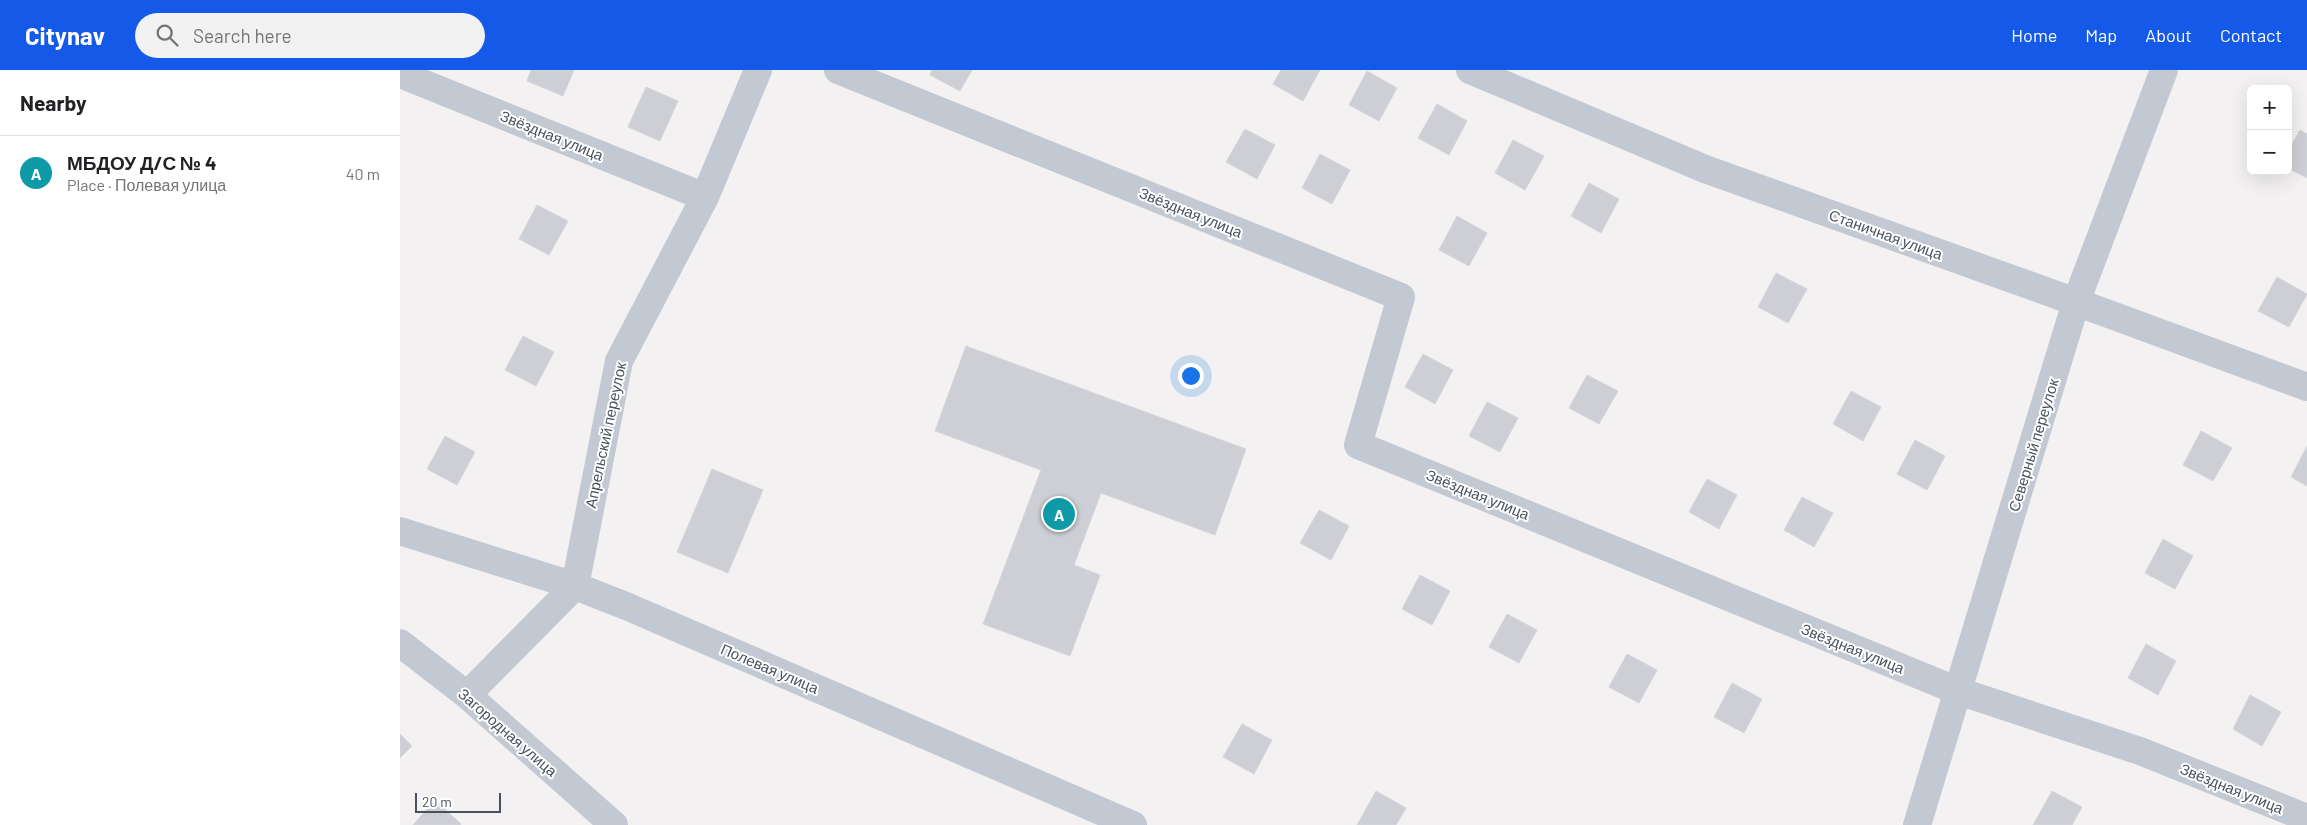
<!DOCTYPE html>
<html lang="en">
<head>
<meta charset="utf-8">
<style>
  body { margin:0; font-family:Barlow,sans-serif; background:#f2f2f2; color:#202124 }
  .controls { position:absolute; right:15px; top:15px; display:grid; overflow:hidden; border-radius:8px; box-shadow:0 5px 20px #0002 }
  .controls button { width:45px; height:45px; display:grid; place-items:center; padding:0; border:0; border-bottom:1px solid #e0e0e0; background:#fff; color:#202124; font:25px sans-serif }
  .scale { position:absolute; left:15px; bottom:12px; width:86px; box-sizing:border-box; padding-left:5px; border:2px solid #48525f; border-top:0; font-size:14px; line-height:18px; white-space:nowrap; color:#48525f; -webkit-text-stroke:4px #fff; paint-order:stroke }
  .you { position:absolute; left:790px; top:305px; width:18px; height:18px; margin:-12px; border:4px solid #fff; border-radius:50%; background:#1a73e8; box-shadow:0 0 0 8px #1a73e833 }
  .badge { display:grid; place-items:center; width:32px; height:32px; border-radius:50%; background:#1559e9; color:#fff; font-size:16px; font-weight:700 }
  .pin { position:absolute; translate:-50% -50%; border:2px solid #fff; box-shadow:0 1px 5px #0006 }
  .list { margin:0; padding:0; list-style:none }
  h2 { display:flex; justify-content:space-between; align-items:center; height:65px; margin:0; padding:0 20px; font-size:21px }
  h2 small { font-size:16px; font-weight:400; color:#757577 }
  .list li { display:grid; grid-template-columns:32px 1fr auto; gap:15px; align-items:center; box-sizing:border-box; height:75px; padding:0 20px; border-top:1px solid #e0e0e0 }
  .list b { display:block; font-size:19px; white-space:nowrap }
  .list p { margin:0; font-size:16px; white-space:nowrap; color:#757577 }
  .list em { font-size:16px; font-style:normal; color:#757577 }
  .icon { flex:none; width:28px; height:28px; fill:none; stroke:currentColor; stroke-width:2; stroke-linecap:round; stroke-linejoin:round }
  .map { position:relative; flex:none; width:1907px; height:755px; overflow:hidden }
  header { display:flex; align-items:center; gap:30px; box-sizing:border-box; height:70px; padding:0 25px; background:#1559e9; color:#fff }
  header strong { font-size:24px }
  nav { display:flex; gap:28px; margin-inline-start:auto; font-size:18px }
  .search { width:350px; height:45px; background:#f2f2f2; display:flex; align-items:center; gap:12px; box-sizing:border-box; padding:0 18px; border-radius:28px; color:#757577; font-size:19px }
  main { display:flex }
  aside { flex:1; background:#fff }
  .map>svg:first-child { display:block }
  .building { fill:#cdcfd5; stroke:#d5d6dc }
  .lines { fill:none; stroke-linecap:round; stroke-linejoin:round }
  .street { stroke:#c2c9d3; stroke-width:28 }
  .labels { text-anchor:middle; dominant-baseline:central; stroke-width:4; stroke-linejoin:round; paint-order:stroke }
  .street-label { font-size:15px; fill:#48525f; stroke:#fff }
</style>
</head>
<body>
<header>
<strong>Citynav</strong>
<div class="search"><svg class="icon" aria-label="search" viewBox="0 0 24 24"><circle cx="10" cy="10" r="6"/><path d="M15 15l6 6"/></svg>Search here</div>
<nav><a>Home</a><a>Map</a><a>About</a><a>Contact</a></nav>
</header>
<main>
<aside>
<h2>Nearby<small></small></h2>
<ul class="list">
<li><span class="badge" style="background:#0f9aa8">A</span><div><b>МБДОУ Д/С № 4</b><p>Place · Полевая улица</p></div><em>40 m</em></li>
</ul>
</aside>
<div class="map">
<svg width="1907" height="755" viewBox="0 0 1907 755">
  <rect width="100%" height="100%" fill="#f3f1f1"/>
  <path class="building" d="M131,0H174L163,26L127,11Z
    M532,0H572L560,21L530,5Z
    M881,0H920L903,31L873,14Z
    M967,1L997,18L979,51L949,35Z
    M246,17L278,31L260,71L228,57Z
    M1037,34L1067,51L1049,85L1018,68Z
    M845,59L875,75L857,109L826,92Z
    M1900,60L1907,64V108L1888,98V81Z
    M1113,70L1144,86L1125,120L1095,103Z
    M920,84L950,100L932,134L902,118Z
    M1189,113L1219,129L1201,163L1171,146Z
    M137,135L168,151L149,185L119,169Z
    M1057,146L1087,163L1069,196L1039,180Z
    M1376,203L1407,219L1388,253L1358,237Z
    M1877,207L1907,224L1889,257L1858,241Z
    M123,266L154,282L136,316L105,300Z
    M566,276L846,379L815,465L701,423L674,495L700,505L670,586L583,554L641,400L535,361Z
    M1023,284L1053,300L1035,334L1005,317Z
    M1187,305L1218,321L1199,354L1169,338Z
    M1451,321L1481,337L1463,371L1433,354Z
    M1087,332L1118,348L1100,382L1069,366Z
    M1801,361L1832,378L1813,411L1783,395Z
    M45,366L75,382L57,415L27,399Z
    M1515,370L1545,386L1527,420L1497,404Z
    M1907,376V416L1891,407Z
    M312,399L363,420L328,503L277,482Z
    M1307,409L1337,425L1319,459L1289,442Z
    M1402,427L1433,443L1414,477L1384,460Z
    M919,440L949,456L931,490L900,473Z
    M1763,469L1793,486L1775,519L1745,503Z
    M1020,505L1050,521L1032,555L1002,539Z
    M1107,544L1137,560L1119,593L1089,577Z
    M1746,574L1776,591L1758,625L1728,608Z
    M1227,584L1257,600L1239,633L1209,617Z
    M1332,613L1362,629L1344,663L1314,647Z
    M1850,625L1881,642L1862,676L1833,659Z
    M842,654L872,670L854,704L823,687Z
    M0,664L12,676L0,688Z
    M976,721L1006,738L996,755H957Z
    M1652,721L1682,737L1672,755H1633Z
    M35,730L61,754L60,755H13Z"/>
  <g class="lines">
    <path class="street" d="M438,0L1001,227L958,375L1558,621L1740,681L1907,748
      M1070,0L1305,99L1676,232L1907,317
      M0,4L305,127
      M0,461L175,516L226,536L733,755
      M0,573L67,625L214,755
      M67,625L175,516L219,291L305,127L358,0
      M1517,755L1676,232L1764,0"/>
  </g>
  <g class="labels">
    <g class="street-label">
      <text transform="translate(152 65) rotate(22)">Звёздная улица</text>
      <text transform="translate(791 142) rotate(22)">Звёздная улица</text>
      <text transform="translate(1486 164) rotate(20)">Станичная улица</text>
      <text transform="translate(205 365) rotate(-78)">Апрельский переулок</text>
      <text transform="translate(1633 375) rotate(-73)">Северный переулок</text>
      <text transform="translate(1078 424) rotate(22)">Звёздная улица</text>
      <text transform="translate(1453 578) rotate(22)">Звёздная улица</text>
      <text transform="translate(370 598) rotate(23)">Полевая улица</text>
      <text transform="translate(108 662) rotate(41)">Загородная улица</text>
      <text transform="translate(1832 718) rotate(22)">Звёздная улица</text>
    </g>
  </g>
</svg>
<div class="controls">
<button>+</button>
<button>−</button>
</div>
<div class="scale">20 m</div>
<div class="you"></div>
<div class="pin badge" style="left:659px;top:444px;background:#0f9aa8">A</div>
</div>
</main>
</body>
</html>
